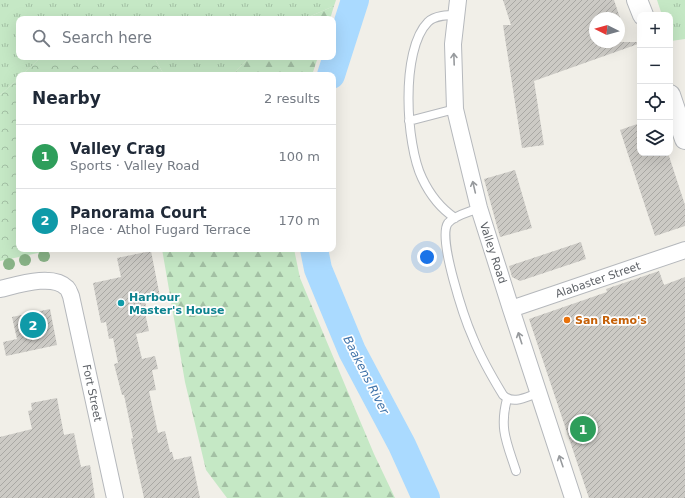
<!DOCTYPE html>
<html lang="en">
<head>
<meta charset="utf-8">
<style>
  body { margin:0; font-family:"DejaVu Sans",sans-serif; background:#f6f6f7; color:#1f2937 }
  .controls { position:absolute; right:12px; top:12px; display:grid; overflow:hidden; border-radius:8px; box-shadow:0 4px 16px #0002 }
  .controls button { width:36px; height:36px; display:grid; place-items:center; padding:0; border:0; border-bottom:1px solid #e0e1e3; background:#fff; color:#1f2937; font:20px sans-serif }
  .compass { position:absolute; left:589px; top:12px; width:36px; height:36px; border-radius:50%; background:#fff; box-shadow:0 4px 16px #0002; rotate:275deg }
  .you { position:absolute; left:427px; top:257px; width:14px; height:14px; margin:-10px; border:3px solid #fff; border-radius:50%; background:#1a73e8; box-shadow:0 0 0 6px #1a73e833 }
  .badge { display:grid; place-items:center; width:26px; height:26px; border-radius:50%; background:#7c3aed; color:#fff; font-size:13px; font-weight:700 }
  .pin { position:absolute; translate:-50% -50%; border:2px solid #fff; box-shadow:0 1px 4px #0006 }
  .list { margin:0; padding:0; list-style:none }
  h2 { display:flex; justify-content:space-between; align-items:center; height:52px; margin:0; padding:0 16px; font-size:17px }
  h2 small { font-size:13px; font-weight:400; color:#747a83 }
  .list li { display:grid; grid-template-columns:26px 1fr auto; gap:12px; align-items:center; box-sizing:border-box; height:64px; padding:0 16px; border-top:1px solid #e0e1e3 }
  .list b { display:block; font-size:15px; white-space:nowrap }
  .list p { margin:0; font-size:13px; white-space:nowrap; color:#747a83 }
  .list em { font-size:13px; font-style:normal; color:#747a83 }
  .icon { flex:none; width:22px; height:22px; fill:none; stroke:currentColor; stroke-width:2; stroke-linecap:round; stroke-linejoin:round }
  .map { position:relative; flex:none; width:685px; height:498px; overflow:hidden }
  .search { position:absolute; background:#fff; box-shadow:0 4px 16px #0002; left:16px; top:16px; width:320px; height:44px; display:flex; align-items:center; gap:10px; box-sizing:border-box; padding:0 14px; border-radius:8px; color:#747a83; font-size:15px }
  .panel { position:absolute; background:#fff; box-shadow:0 4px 16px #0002; left:16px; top:72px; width:320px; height:180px; border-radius:8px }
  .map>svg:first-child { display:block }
  .grass { fill:url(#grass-tufts) }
  .forest { fill:url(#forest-firs) }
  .park { fill:url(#park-crowns) }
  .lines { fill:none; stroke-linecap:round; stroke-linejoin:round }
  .river { stroke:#aadaff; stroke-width:28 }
  .building { fill:url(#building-hatch) }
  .service-casing { stroke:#b5b8bc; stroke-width:10 }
  .minor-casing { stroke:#b5b8bc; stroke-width:18 }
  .tertiary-casing { stroke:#b5b8bc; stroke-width:22 }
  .service { stroke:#fff; stroke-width:8 }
  .minor { stroke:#fff; stroke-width:16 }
  .tertiary { stroke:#fff; stroke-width:20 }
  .tree { fill:#89b387 }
  .oneway { stroke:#979a9d }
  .culture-dot { fill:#0f9aa8; stroke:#fff; stroke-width:1.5 }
  .food-dot { fill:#e8710a; stroke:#fff; stroke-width:1.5 }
  .labels { text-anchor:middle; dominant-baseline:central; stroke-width:3.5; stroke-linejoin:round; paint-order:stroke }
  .street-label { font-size:11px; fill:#5f6368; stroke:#fff }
  .culture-label { font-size:11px; font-weight:bold; fill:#0d838f; stroke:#fff; text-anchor:start }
  .food-label { font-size:11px; font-weight:bold; fill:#c56008; stroke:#fff; text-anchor:start }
  .water-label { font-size:12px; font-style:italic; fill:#4174aa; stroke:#fff }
</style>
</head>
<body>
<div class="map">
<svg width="685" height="498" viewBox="0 0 685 498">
  <defs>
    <pattern id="grass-tufts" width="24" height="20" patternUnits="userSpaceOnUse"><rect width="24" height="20" fill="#c5e8c5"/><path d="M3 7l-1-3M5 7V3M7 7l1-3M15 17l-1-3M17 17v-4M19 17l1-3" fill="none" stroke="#a3c0a4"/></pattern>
    <pattern id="forest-firs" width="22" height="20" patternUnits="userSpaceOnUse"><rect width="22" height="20" fill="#c5e8c5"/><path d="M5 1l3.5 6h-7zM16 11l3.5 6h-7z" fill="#a3c0a4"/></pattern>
    <pattern id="park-crowns" width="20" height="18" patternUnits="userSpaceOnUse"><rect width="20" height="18" fill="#c5e8c5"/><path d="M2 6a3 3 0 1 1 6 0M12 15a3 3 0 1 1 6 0" fill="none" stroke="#a3c0a4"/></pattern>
    <pattern id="building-hatch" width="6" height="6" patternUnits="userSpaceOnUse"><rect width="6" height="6" fill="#cccac5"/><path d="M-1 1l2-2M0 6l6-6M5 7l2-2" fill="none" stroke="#a9a8a4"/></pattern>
  </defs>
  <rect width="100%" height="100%" fill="#f1efe8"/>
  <path class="grass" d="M0,0H336L334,6L304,19H19V57H41L22,75H19V78L0,95Z
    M657,0H685V39L671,41L670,37V15H662Z
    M154,57H250L232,75H164Z"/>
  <path class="forest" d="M334,6L330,19H304Z
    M250,57H318L312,75H232Z
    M162,249H294L300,278L374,454L395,498H227L206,470L185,382Z"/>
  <path class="park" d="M41,57H154L164,75H22Z
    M19,78V249H57L0,261V95Z"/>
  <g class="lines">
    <path class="river" d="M331,75L355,0
      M314,249L318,269L352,351L402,445L426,498"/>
  </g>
  <path class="building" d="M503,0H614L620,18H595V42H638V44L534,81L544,145L522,148L503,25H511Z
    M640,123V153H668L685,205V226L655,236L620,130Z
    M515,170L532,228L500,237L484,179Z
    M581,242L586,259L520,281L512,277L509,266Z
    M151,251L160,297L145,301L147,312L145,313L149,331L136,334L142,359L155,356L158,369L152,370L156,390L149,391L158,433L165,431L170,452H172L174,460L191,456L200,498H144L131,439L133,438L124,395H122L114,364L118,363L113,338L109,339L106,322L101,323L93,283L121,277L117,258Z
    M659,271L664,285L685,277V498H589L529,319L607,292L606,289Z
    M50,309L57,345L6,356L3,342L17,339L12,317Z
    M57,398L64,435L74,433L81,467L90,465L95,498H0V437L32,429L28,411L32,410L31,403Z"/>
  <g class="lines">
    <defs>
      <path id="service" d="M409,121L455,109
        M479,208C470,212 455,215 448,223C437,238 465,320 473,338C481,358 492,377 503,395C513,405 526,397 538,393
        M455,218C440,208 430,195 422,178C406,145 400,50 428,22C435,15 448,15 457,15
        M507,399C499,429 507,443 516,471"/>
      <path id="minor" d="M458,0L453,44L455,109L460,130L479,208L511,309L573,498
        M0,289C17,285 53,273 67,288C69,290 70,294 71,296L115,498
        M511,309L685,250"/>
      <path id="tertiary" d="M637,0L643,15
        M670,95L685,139"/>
    </defs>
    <use href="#service" class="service-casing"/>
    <use href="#minor" class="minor-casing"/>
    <use href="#tertiary" class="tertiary-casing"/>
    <use href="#service" class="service"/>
    <use href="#minor" class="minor"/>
    <use href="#tertiary" class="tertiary"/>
  </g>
  <g class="tree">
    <circle cx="44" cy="256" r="6"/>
    <circle cx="25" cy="260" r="6"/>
    <circle cx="9" cy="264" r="6"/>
  </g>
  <defs><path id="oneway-shaft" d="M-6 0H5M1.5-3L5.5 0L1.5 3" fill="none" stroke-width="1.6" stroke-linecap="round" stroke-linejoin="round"/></defs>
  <g class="oneway">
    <use href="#oneway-shaft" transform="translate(454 59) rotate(-92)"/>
    <use href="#oneway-shaft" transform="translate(474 187) rotate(-103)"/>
    <use href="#oneway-shaft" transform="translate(520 338) rotate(-108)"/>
    <use href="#oneway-shaft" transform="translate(561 461) rotate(-109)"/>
  </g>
  <circle class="culture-dot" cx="121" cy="303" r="4"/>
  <circle class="food-dot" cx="567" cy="320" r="4"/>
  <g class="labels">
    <g class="street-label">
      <text transform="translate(493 253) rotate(72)">Valley Road</text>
      <text transform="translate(598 280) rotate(-19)">Alabaster Street</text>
      <text transform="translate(92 393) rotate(78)">Fort Street</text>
    </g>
    <g class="culture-label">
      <text x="129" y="297">Harbour<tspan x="129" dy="13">Master's House</tspan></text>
    </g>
    <g class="food-label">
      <text x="575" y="320">San Remo's</text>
    </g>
    <g class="water-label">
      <text transform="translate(366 375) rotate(63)">Baakens River</text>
    </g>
  </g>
</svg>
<div class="controls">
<button>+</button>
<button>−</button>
<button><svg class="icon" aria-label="locate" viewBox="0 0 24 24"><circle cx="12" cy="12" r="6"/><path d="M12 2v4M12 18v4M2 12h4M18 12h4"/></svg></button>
<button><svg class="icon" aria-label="layers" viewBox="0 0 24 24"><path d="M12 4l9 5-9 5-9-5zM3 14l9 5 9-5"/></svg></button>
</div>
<svg class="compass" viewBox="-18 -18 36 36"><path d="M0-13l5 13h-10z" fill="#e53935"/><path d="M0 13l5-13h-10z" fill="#747a83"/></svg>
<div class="you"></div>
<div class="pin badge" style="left:583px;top:429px;background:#2e9e5b">1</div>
<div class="pin badge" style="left:33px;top:325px;background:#0f9aa8">2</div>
<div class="search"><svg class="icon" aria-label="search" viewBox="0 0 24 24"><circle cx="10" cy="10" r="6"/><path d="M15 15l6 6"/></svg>Search here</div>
<section class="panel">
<h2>Nearby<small>2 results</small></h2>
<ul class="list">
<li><span class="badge" style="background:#2e9e5b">1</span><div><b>Valley Crag</b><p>Sports · Valley Road</p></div><em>100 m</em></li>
<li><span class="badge" style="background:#0f9aa8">2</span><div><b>Panorama Court</b><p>Place · Athol Fugard Terrace</p></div><em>170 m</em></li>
</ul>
</section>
</div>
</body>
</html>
